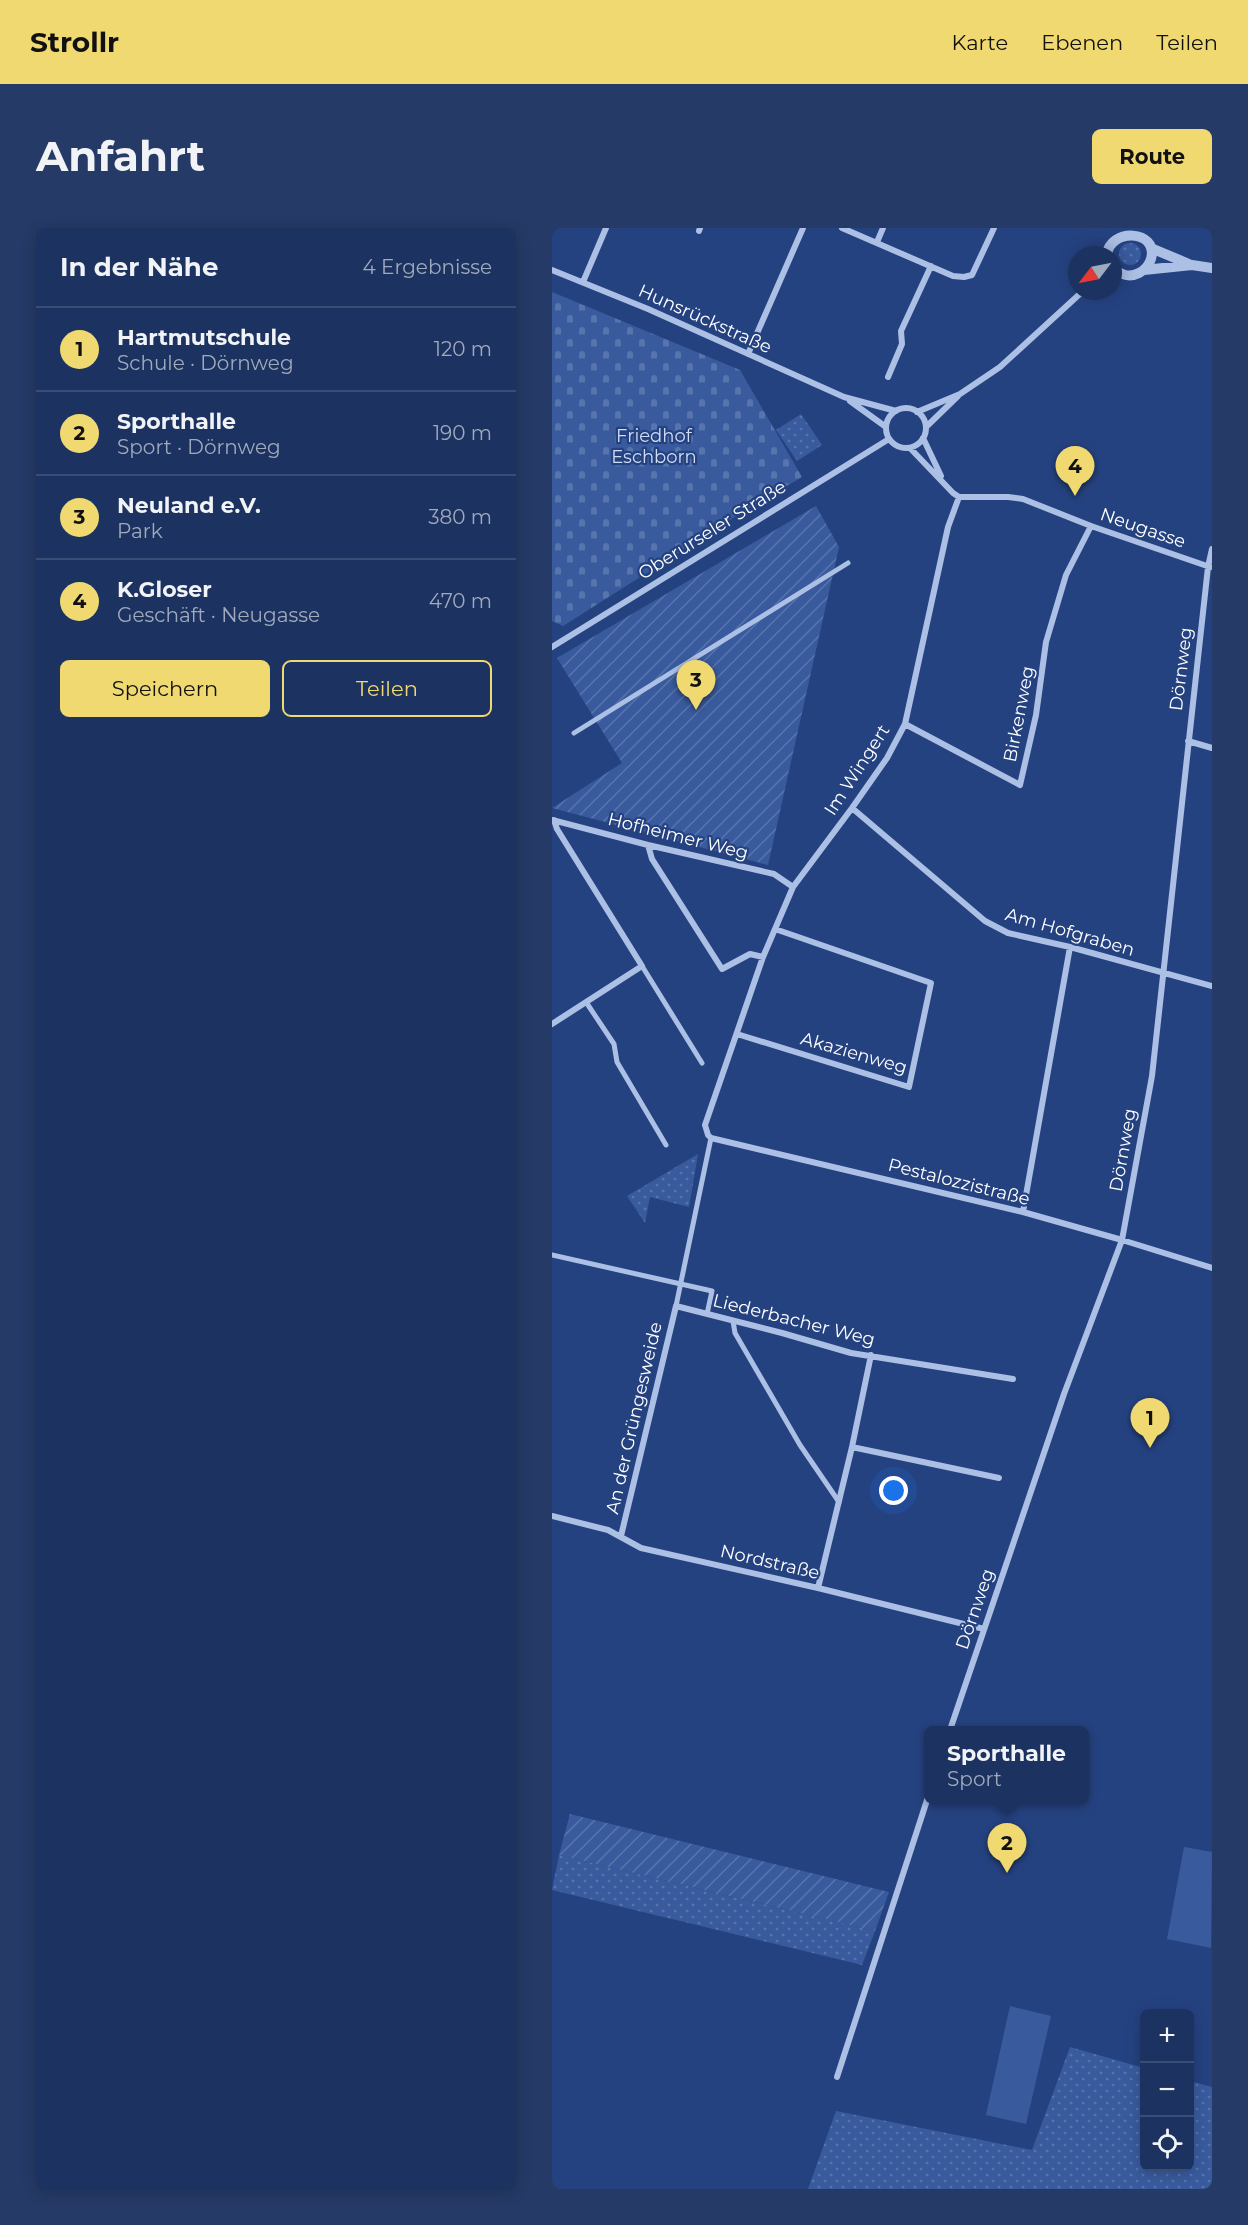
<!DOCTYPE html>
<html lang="de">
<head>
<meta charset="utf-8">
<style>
  body { margin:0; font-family:Montserrat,sans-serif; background:#253a66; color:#f1f3f6 }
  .controls { position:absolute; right:18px; bottom:18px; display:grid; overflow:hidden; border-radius:9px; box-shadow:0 3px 15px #0003 }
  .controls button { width:54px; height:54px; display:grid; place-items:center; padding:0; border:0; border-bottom:2px solid #3a4d75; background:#1c3260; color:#f1f3f6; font:30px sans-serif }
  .compass { position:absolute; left:516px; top:18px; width:54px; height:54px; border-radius:50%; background:#1c3260; box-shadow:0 3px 15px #0003; rotate:238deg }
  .you { position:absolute; left:342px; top:1263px; width:21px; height:21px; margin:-15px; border:4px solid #fff; border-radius:50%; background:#1a73e8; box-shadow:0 0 0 9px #1a73e833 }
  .badge { display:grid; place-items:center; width:39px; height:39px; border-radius:50%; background:#f0d970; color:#111; font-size:20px; font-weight:700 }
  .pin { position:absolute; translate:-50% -50px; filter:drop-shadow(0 2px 3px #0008) }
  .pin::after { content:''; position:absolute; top:32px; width:21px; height:18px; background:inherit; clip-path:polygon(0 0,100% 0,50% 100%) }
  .popup { position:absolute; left:372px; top:1498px; width:165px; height:78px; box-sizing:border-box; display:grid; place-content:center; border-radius:9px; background:#1c3260; filter:drop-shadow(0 2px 4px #0005); font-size:20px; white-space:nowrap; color:#a0aabd }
  .popup b { font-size:22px; color:#f1f3f6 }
  .popup::after { content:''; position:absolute; left:50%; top:100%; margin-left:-12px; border:12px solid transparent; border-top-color:#1c3260 }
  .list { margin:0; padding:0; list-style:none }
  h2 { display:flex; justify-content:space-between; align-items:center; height:78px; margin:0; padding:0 24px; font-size:26px }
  h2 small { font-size:20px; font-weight:400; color:#a0aabd }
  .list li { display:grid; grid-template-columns:39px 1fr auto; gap:18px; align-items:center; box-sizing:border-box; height:84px; padding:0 24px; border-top:2px solid #3a4d75 }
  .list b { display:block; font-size:22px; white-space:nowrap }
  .list p { margin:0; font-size:20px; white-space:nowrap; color:#a0aabd }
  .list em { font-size:20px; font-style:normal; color:#a0aabd }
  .actions { display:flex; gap:12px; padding:18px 24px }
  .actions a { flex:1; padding:14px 0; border:2px solid #f0d970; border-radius:9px; text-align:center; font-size:21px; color:#f0d970 }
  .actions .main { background:#f0d970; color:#111 }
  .icon { flex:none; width:33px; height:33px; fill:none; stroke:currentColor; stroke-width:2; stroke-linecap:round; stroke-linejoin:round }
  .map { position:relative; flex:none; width:660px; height:1961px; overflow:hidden; border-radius:9px }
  header { display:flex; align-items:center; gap:36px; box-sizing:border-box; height:84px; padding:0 30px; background:#f0d970; color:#111 }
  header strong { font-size:28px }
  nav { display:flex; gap:33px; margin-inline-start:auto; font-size:21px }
  .intro { display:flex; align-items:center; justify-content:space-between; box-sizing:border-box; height:144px; padding:0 36px }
  h1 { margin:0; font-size:42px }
  .button { padding:15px 27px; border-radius:9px; background:#f0d970; color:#111; font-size:21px; font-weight:700 }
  main { display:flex; gap:36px; padding:0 36px }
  aside { flex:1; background:#1c3260; border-radius:9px; box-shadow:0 3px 15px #0003 }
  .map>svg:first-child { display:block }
  .grass { fill:url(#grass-dots) }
  .cemetery { fill:url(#cemetery-stones) }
  .garden { fill:url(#garden-furrows) }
  .pitch { fill:#395b9e }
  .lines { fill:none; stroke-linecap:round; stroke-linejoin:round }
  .pedestrian { stroke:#acc0e6; stroke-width:5 }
  .minor { stroke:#acc0e6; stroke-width:6 }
  .tertiary { stroke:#acc0e6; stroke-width:10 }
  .labels { text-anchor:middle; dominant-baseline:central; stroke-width:4.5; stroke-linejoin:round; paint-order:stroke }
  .street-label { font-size:18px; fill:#fff; stroke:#254280 }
  .park-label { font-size:18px; fill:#cfdcf5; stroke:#254280 }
</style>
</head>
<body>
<header>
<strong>Strollr</strong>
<nav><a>Karte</a><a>Ebenen</a><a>Teilen</a></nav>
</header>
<div class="intro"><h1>Anfahrt</h1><a class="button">Route</a></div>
<main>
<aside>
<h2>In der Nähe<small>4 Ergebnisse</small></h2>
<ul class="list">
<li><span class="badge">1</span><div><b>Hartmutschule</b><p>Schule · Dörnweg</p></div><em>120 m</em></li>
<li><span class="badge">2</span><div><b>Sporthalle</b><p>Sport · Dörnweg</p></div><em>190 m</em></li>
<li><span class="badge">3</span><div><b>Neuland e.V.</b><p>Park</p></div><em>380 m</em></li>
<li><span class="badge">4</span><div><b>K.Gloser</b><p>Geschäft · Neugasse</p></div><em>470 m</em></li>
</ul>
<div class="actions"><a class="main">Speichern</a><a>Teilen</a></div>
</aside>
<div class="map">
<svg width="660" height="1961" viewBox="0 0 660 1961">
  <defs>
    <pattern id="grass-dots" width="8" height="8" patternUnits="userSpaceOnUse" patternTransform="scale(1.5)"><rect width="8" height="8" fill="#395b9e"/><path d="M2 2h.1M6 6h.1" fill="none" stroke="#5774ad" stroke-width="1.8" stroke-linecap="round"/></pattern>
    <pattern id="cemetery-stones" width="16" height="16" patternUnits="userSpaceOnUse" patternTransform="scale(1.5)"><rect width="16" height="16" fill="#395b9e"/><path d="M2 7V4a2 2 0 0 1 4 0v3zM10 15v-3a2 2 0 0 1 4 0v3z" fill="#5774ad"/></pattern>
    <pattern id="garden-furrows" width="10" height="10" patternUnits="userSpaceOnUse" patternTransform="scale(1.5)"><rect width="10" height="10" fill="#395b9e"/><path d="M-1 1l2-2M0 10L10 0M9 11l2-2" fill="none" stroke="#5774ad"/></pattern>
  </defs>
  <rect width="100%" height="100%" fill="#254280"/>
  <path class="grass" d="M567 26a11 11 0 1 1 22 0a11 11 0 1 1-22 0Z
    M249,186L270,217L245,233L224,202Z
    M146,926L137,979L98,969L93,995L75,968Z
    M7,1627L323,1703L310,1737L0,1662Z
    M518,1819L592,1840V1938H638V1853L660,1859V1961H256L284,1883L480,1922Z"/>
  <path class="cemetery" d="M0,64L188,142L250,249L189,285L11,398L0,393Z"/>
  <path class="garden" d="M264,278L287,319L216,637L0,580L70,535L5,430Z
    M18,1586L337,1664L323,1703L7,1627Z"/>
  <path class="pitch" d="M632,1619L660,1624L659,1720L615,1711Z
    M458,1778L499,1788L474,1896L434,1887Z"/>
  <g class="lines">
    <path class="pedestrian" d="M22,505L296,335
      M90,738L150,835
      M34,774L62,816L65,834L114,917
      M0,1027L160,1063L155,1086
      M124,1078L159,910
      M181,1093L183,1105L248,1217L287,1274"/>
    <path class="minor" d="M290,0L401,48L412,49L420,47L442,0
      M147,3L148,0
      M325,14L331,0
      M0,42L96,81L292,169L344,183
      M31,54L54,0
      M196,126L251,0
      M336,149L350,116L349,103L379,38
      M298,173L334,199
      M334 200a20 20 0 1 1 40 0a20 20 0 1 1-40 0Z
      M365,184L408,166L448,139L531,63
      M374,199L406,168
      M371,210L389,248
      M358,220L401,265L407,269H456L471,271L539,298L658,339
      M407,269L396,299L353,496L335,530L300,580L241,659L211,729L153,897L156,907L159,910L471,984L570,1012L660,1040
      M0,419L337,211
      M353,496L468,557L484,487L494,414L514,347L539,298
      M636,513L660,520
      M300,580L433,693L456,705L518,719L660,758
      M0,592L96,617L222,646L241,659
      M96,617L100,631L170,741L198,726L211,729
      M0,796L90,738L5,601L2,592
      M185,806L357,859L379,755L223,701
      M471,984L518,719
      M300,1219L447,1250
      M0,1288L56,1302L89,1320L266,1360L432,1401
      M69,1308L124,1078L230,1105L299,1125L461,1151
      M266,1360L300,1219L319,1127
      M398,1502L512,1166L570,1012L600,848L656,339L660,321
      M285,1849L377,1566"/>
    <path class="tertiary" d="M599,20L637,36
      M555,27C557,0 607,1 599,31C597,37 593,42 587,45C577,50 569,47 561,40
      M592,42L640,37L660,40"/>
  </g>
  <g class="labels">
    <g class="street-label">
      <text transform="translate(153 91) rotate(24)">Hunsrückstraße</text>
      <text transform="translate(591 300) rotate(19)">Neugasse</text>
      <text transform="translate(160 302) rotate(-32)">Oberurseler Straße</text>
      <text transform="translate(629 441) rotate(-83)">Dörnweg</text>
      <text transform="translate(467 486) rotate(-79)">Birkenweg</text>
      <text transform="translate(305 542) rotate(-57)">Im Wingert</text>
      <text transform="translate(126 608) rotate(14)">Hofheimer Weg</text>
      <text transform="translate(518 704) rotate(16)">Am Hofgraben</text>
      <text transform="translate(302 825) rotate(16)">Akazienweg</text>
      <text transform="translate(571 922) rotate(-80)">Dörnweg</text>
      <text transform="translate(407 954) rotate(14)">Pestalozzistraße</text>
      <text transform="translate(242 1092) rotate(14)">Liederbacher Weg</text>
      <text transform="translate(82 1190) rotate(-77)">An der Grüngesweide</text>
      <text transform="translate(218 1334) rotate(13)">Nordstraße</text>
      <text transform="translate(423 1381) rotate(-71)">Dörnweg</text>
    </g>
    <g class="park-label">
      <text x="102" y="208">Friedhof<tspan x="102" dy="21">Eschborn</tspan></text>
    </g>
  </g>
</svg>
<div class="controls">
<button>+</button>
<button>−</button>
<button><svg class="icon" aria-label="locate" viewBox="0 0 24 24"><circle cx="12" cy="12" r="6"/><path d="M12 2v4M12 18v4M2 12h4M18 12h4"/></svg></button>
</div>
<svg class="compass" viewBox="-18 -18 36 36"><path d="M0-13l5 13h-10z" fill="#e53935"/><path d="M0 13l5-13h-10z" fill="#a0aabd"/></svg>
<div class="you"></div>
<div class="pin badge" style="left:598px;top:1220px">1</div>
<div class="pin badge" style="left:455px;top:1645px">2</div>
<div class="popup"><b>Sporthalle</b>Sport</div>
<div class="pin badge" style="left:144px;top:482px">3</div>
<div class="pin badge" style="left:523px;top:268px">4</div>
</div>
</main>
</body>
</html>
